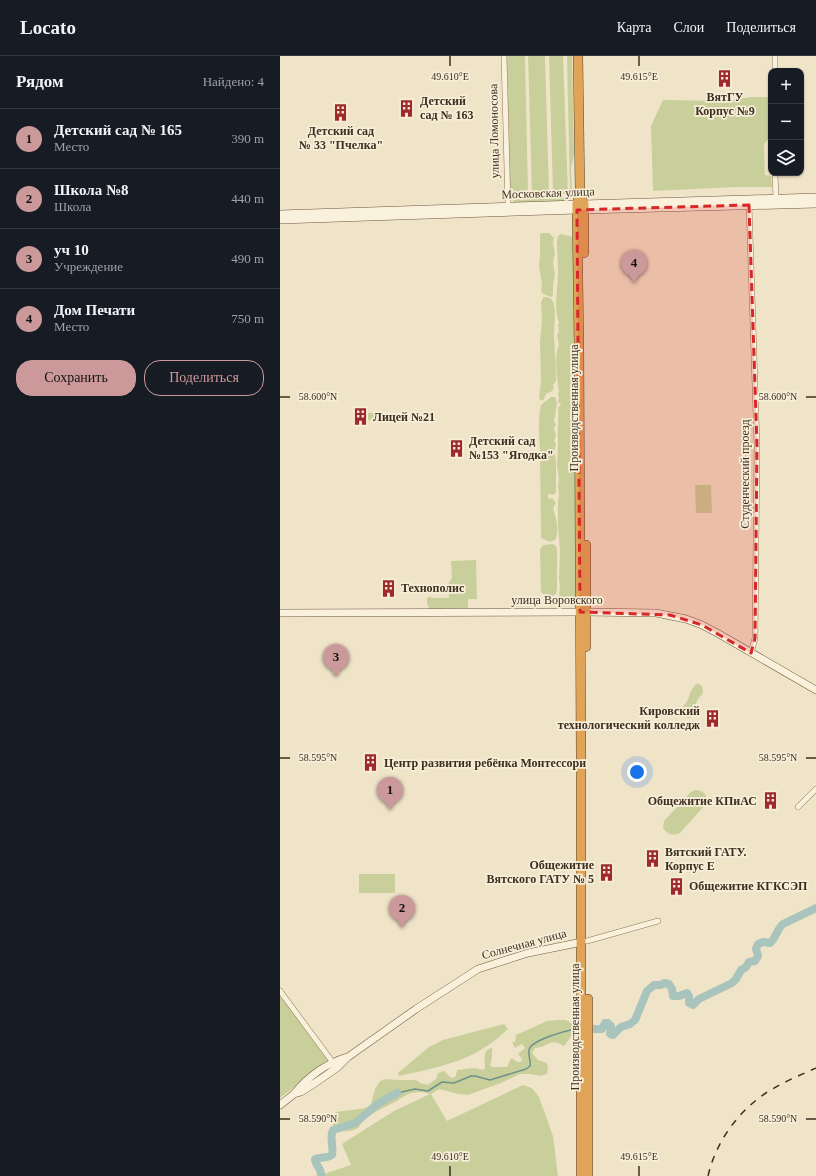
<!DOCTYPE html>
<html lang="ru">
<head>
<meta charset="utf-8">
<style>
  body { margin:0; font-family:Georgia,serif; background:#20242c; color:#f1f3f6 }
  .controls { position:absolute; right:12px; top:12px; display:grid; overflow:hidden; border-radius:8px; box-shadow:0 1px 3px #0004 }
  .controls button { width:36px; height:36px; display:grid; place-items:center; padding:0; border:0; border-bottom:1px solid #363941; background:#171b24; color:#f1f3f6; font:20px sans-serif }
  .you { position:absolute; left:357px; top:716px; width:14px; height:14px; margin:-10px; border:3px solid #fff; border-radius:50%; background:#1a73e8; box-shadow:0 0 0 6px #1a73e833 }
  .badge { display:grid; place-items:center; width:26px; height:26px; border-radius:50%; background:#cc999b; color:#111; font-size:13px; font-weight:700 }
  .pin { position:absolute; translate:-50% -33px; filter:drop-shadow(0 1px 2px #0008) }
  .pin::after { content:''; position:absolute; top:21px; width:14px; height:12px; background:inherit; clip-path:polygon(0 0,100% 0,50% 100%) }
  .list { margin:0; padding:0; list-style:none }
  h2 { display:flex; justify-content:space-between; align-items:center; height:52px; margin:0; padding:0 16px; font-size:17px }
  h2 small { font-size:13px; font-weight:400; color:#9ea1a6 }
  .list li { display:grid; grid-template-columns:26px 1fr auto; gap:12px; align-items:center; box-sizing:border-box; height:60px; padding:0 16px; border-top:1px solid #363941 }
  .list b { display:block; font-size:15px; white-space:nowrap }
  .list p { margin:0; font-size:13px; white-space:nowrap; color:#9ea1a6 }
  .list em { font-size:13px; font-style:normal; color:#9ea1a6 }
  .actions { display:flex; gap:8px; padding:12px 16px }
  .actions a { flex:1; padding:9px 0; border:1px solid #cc999b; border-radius:16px; text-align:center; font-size:14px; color:#cc999b }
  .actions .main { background:#cc999b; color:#111 }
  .icon { flex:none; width:22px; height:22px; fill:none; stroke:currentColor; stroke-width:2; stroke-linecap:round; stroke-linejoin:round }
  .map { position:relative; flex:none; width:536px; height:1120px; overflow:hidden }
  header { display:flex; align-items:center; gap:24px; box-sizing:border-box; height:56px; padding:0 20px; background:#171b24; border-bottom:1px solid #363941 }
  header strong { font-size:19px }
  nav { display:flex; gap:22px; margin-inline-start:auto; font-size:14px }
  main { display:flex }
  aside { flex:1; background:#171b24 }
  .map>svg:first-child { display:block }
  .green { fill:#c9cf9b }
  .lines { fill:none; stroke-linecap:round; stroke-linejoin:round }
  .stream { stroke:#6f938a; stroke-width:1.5 }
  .river { stroke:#a9c4bc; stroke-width:8 }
  .street-casing { stroke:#8d765c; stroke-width:6 }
  .secondary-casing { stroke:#6f573f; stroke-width:8 }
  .highway-casing { stroke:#5b4430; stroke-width:10 }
  .street { stroke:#faf1dc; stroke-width:5 }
  .secondary { stroke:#faf1dc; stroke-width:7 }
  .highway { stroke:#e0a458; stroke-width:9 }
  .rail { stroke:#3d2e20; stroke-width:1.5; stroke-dasharray:7 7; stroke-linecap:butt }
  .marked { fill:#d62828; fill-opacity:0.2; stroke:#d62828; stroke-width:3; stroke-dasharray:8 5; stroke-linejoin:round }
  .ticks { fill:none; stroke:#3d2e20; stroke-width:1.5 }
  .labels { text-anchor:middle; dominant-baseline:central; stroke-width:3.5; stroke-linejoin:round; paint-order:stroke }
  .poi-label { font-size:12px; font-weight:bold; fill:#3d2e20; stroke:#f7eed8; text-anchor:start }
  .street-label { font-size:12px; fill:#3d2e20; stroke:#f7eed8 }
  .ticks-label { font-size:10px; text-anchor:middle; fill:#3d2e20; stroke:#f7eed8; stroke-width:3.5; stroke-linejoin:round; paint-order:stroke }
</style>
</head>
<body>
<header>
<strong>Locato</strong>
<nav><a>Карта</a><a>Слои</a><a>Поделиться</a></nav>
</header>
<main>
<aside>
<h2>Рядом<small>Найдено: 4</small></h2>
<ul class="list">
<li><span class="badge">1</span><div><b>Детский сад № 165</b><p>Место</p></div><em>390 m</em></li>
<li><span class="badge">2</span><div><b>Школа №8</b><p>Школа</p></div><em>440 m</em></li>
<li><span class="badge">3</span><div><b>уч 10</b><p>Учреждение</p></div><em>490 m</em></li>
<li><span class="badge">4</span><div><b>Дом Печати</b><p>Место</p></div><em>750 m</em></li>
</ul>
<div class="actions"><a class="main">Сохранить</a><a>Поделиться</a></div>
</aside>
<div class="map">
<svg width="536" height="1120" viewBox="0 0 536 1120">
  <rect width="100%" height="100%" fill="#f0e4c8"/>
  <path class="green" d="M227,0H245L248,138H230Z
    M248,0H265L269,137L252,138Z
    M269,0H283L288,138H273Z
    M287,0H292L294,99L291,112L292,136L290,137Z
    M470,41H490V81L484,88L485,119L491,120L492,131H456L373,135L371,70L383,44L449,45Z
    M290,141L285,146L238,147H235L231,142Z
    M262,177H269L274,182L273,187L275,197L273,207L275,219L273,229V240L271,241L263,238L261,235L262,229L259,209L260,199V178Z
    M281,178L293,181L296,252L293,253V255L296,256L295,331C293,337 295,342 295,348C295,355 294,359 295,366L294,414L296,428L295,543L287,547L281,545L279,541L280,530L279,523L280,496L278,468V445L279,439L278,430L279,422L277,411L278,384C277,374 279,362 278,352L281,348L278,346L279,341L278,339L279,335C277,326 274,296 279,289L277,279L279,276L278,269L279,267C274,255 277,234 278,220C278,208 277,197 277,185L278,180Z
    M263,241C267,241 270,241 272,244C278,254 273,270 274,281C275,296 276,310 276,325L273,329L274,332L272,335L266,338L263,345L259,343L261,326L260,286L262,263L261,247Z
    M271,341H275L277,347L274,366L276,368L274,373L276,379L274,385L276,388L274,397L276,404V436L274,439L268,438V442L273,443L276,447L273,452C276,462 280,474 275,484L270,486L261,482V479L260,394C259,379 258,363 261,349Z
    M88,357H97V364H88Z
    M415,429H431L432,457H416Z
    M273,488L276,490L277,493V533L276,538L271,541L264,539L261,536L260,494L263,489Z
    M196,504L197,543H188V552L150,553C147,550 147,547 147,542L151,540V542H169V535H166L167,530L172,522L171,505Z
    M416,628H419L422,630L423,637L418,643L415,650L413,651L412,652L415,655L410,662H407L402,652C404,648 407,647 408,643C410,638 411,633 416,628Z
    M415,734C424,734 429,740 426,748L400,777C392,780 388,779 383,772L384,765L411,736Z
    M79,818H115V837H79Z
    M0,939L49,1004L0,1042Z
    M278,964H286L294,969C295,977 289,983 284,990C268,981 271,991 255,992L252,997L258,1004L267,1007L268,1013L267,1018L260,1020L251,1018H240L221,1027L188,1039L178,1038L159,1033L151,1038L167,1065L243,1029L252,1032L259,1041L273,1080L278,1120H38L71,1109L62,1088L114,1055L150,1038C140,1034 130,1036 121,1042C118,1044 116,1046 113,1047C103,1052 94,1056 86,1062C82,1065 81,1069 78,1072C71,1077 61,1075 53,1074V1060L56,1056L86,1052L91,1048L95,1033L100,1025L106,1023L120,1024H136L140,1027L148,1029L156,1023L158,1017L164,1015L170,1021L174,1022L176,1019L177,1014L195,1012L203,1014L205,1012C205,1004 202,994 212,992V1001L210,1010L213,1011H227L231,1002L238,1006H241L242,1003L238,998L245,992L242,988L235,992L232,986H235L236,979L267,965Z
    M224,968L228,973C218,983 200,996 187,1001C166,1010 142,1015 119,1020L118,1017L149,991L163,984Z"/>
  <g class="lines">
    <path class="stream" d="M117,1037L135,1033L148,1035L162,1026L174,1027L191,1020H195L210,1024L246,1013L250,1010C251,1005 248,999 249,994C251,984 285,975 295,973"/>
    <path class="river" d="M295,973H322L325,967H328L331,970L330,978L333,979L341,971L350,968L355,964L367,935L374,929H381L384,927L389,928L392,933L393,940H399L407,937L409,940V947L413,949L419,943L452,927L456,923L461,914L466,911L469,906L475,905L478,900L476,893L478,888L483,886L490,887C496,882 497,873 503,868L536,852
      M41,1120C42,1113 35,1109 35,1103C41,1100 47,1103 52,1099C54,1090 49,1082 53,1074L75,1067L99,1047L117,1037"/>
    <defs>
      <path id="street" d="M224,0L228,150
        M495,0V15
        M495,117L496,142
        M469,149L477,390L475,582L471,597
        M518,751L536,733
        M307,885L378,865
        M0,935L54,1008"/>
      <path id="secondary" d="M304,148L536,141
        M304,154L536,148
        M0,158L297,148
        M0,164L297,154
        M307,556L376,557L406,563L422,569L439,578L536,634
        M0,557L300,556
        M14,1038C27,1021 47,1007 67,1001
        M0,1049L14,1038L21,1036L32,1029L58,1011L68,1001L136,953L198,913L248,897L302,886"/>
      <path id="highway" d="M298,0L300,137L297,148V154L299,291L301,699V1120
        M300,138L304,148V197
        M306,591V489
        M308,943V1120"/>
    </defs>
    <use href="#street" class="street-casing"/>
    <use href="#secondary" class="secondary-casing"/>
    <use href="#highway" class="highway-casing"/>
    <use href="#street" class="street"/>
    <use href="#secondary" class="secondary"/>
    <use href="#highway" class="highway"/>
    <path class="rail" d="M428,1120C436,1085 459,1054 489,1035C504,1026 520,1019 536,1012"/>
  </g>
  <path class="marked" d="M469,149L477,390L475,582L471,597L422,569L390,559L300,556L297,154Z"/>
  <path class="ticks" d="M170,0V10M359,0V10M0,341H10M526,341H536M0,702H10M526,702H536M0,1063H10M526,1063H536M170,1110V1120M359,1110V1120"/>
  <defs>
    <symbol id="building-bare" viewBox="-9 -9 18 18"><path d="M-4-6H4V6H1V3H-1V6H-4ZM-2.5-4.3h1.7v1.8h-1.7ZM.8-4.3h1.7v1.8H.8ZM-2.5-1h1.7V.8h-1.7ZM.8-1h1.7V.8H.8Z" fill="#9e2a2b" stroke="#f7eed8" stroke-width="2.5" paint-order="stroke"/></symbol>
  </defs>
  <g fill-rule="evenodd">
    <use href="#building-bare" x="432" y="10" width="25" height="25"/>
    <use href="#building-bare" x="114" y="40" width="25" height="25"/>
    <use href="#building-bare" x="48" y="44" width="25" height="25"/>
    <use href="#building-bare" x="68" y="348" width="25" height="25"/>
    <use href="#building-bare" x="164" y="380" width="25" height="25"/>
    <use href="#building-bare" x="96" y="520" width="25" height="25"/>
    <use href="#building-bare" x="420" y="650" width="25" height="25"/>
    <use href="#building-bare" x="78" y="694" width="25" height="25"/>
    <use href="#building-bare" x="478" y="732" width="25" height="25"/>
    <use href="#building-bare" x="360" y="790" width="25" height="25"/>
    <use href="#building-bare" x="314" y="804" width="25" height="25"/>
    <use href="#building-bare" x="384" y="818" width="25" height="25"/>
  </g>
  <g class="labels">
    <g class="poi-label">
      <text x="445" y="41" text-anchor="middle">ВятГУ<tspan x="445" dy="14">Корпус №9</tspan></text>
      <text x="140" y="45">Детский<tspan x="140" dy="14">сад № 163</tspan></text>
      <text x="61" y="75" text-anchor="middle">Детский сад<tspan x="61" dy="14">№ 33 "Пчелка"</tspan></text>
      <text x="93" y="361">Лицей №21</text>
      <text x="189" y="385">Детский сад<tspan x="189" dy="14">№153 "Ягодка"</tspan></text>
      <text x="121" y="532">Технополис</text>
      <text x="420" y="655" text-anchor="end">Кировский<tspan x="420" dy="14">технологический колледж</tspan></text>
      <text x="104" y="707">Центр развития ребёнка Монтессори</text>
      <text x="477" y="745" text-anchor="end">Общежитие КПиАС</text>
      <text x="385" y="796">Вятский ГАТУ.<tspan x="385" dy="14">Корпус Е</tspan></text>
      <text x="314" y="809" text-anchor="end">Общежитие<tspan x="314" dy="14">Вятского ГАТУ № 5</tspan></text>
      <text x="409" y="830">Общежитие КГКСЭП</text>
    </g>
    <g class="street-label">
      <text transform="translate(214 75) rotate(-91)">улица Ломоносова</text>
      <text transform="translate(268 137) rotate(-2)">Московская улица</text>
      <text transform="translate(294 352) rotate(-90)">Производственная улица</text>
      <text transform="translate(465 418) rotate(-90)">Студенческий проезд</text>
      <text x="277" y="544">улица Воровского</text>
      <text transform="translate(244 888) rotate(-15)">Солнечная улица</text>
      <text transform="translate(295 971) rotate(-90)">Производственная улица</text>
    </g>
  </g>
  <g class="ticks-label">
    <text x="170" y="24">49.610°E</text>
    <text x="359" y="24">49.615°E</text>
    <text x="38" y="344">58.600°N</text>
    <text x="498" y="344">58.600°N</text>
    <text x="38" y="705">58.595°N</text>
    <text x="498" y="705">58.595°N</text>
    <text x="38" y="1066">58.590°N</text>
    <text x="498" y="1066">58.590°N</text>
    <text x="170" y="1104">49.610°E</text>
    <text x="359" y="1104">49.615°E</text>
  </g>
</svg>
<div class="controls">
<button>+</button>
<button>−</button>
<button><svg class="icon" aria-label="layers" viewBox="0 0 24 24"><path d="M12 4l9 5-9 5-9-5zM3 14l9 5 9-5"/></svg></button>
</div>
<div class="you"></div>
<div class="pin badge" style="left:110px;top:754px">1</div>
<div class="pin badge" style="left:122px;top:872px">2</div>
<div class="pin badge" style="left:56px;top:621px">3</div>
<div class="pin badge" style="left:354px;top:227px">4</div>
</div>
</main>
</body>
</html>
